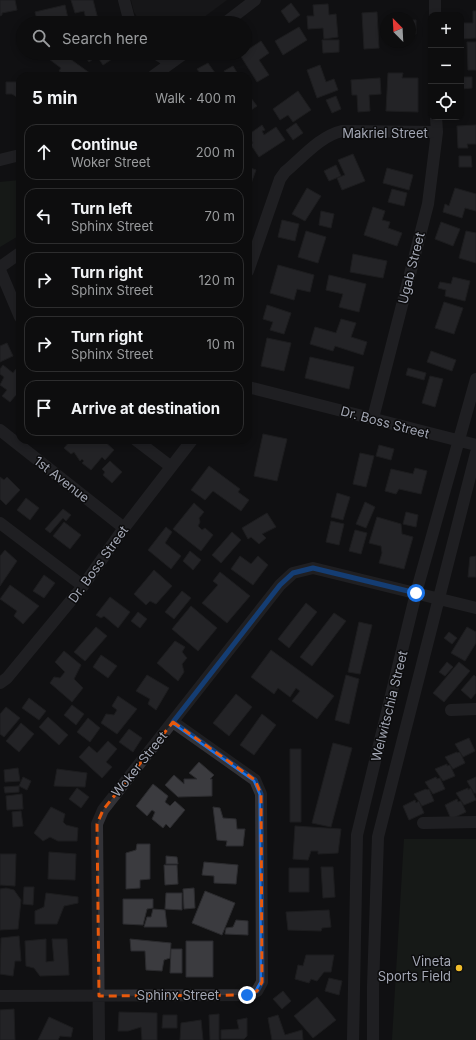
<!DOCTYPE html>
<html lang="en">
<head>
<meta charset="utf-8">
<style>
  body { margin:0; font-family:Inter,sans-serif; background:#1b1b1c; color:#f1f3f6 }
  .controls { position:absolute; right:12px; top:12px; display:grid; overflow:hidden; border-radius:8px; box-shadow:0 2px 6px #0003 }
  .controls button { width:36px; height:36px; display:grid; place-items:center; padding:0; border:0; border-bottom:1px solid #2d2d2e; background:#0d0d0e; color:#f1f3f6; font:20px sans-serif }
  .compass { position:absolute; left:380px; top:12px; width:36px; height:36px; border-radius:50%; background:#0d0d0e; box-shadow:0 2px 6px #0003; rotate:336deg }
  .stop { position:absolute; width:12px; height:12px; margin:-9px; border:3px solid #1a73e8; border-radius:50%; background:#fff }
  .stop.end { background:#1a73e8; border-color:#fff; box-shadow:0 1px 4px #0008 }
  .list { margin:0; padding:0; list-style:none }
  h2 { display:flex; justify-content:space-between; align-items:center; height:52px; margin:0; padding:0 16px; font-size:17px }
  h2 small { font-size:13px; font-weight:400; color:#9a9c9e }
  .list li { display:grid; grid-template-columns:26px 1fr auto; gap:12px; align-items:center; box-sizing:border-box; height:56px; margin:0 8px 8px; padding:0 8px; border:1px solid #2d2d2e; border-radius:12px }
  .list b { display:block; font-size:15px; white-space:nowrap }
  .list p { margin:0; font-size:13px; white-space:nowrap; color:#9a9c9e }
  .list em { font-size:13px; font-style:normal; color:#9a9c9e }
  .icon { flex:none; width:22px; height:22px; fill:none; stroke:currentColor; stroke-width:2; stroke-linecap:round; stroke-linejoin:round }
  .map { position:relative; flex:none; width:476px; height:1040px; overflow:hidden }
  .search { position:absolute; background:#0d0d0e; box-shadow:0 2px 6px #0003; left:16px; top:16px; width:236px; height:44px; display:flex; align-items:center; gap:10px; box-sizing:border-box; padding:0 14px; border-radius:22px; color:#9a9c9e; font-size:15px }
  .panel { position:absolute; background:#0d0d0e; box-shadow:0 2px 6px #0003; left:16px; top:72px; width:236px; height:372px; border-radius:12px }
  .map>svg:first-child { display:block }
  .built { fill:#1d1d1f }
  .green { fill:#1d251e }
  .building { fill:#3b3b3f; stroke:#2b2b2e }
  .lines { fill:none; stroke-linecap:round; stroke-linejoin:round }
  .minor { stroke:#323237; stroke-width:12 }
  .route { stroke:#1a73e8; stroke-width:5 }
  .marked { fill:none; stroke:#e8590c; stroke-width:3; stroke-dasharray:8 5; stroke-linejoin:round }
  .poi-dot { fill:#f0bd2b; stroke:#0c0c0d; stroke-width:1.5 }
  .labels { text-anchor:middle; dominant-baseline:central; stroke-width:3; stroke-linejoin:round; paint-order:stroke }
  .street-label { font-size:13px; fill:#a2a6b3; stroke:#0c0c0d }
  .poi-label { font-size:13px; fill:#a2a6b3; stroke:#0c0c0d; text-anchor:end }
</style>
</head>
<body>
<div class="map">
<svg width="476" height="1040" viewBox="0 0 476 1040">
  <rect width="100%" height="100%" fill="#111112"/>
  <path class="built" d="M131,0H227L196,23H141L134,12Z"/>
  <path class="green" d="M20,180V235L0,247V182Z
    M404,839H476V1040H392Z"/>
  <path class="building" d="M0,0H15L17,10L2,13V15L0,16Z
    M71,0H93L99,23H87L84,11L75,13Z
    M291,3L300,15L289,23L281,11Z
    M328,4L329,15L336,14L338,37L324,39L323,28L308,29L307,16H314L313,5Z
    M65,5L69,23H38L35,12Z
    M473,11H476V38L461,39V23H473Z
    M377,12L379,48L364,49L362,13Z
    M410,20H416V34H410Z
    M299,27L307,40L283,55L275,41Z
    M322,40H339V52L323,53Z
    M261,41L269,53L259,60L269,75L257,82L240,55Z
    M467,42H476V70H468Z
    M48,53H62L91,74L90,76H67L59,71L61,68L45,56Z
    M83,53H107L112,59L103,65L97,56L89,62Z
    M208,63L215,73L211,76H202L197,69Z
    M320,65L326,82L334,79L338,90L317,98L307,70Z
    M233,66L239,76H223L226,74L224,71Z
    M388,73H403L402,78H418V112L386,111Z
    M461,77H472V88L461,89Z
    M380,78L381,94L369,95L370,111L358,112L357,95H352L351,80Z
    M6,82H18L20,99L12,94H6Z
    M298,91L311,110L293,122L288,115L280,120L273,109Z
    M336,96L341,109L332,113L326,100Z
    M251,98L257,106L248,112V100Z
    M296,123L303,133L293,140L286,130Z
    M262,125L265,130L262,131L264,135L276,127L285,140L259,157L251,145L253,143L248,135Z
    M476,125V144H467L468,148H458L457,126Z
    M353,154L365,181L342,190L337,178L345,175L338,160Z
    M459,156H471L472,167H459Z
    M336,165L341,176L329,181L324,171Z
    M248,167L256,170L249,189H248Z
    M387,168L413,175L409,190L383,183Z
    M307,188L321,196L305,221L292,214Z
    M455,188L476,194V211L465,208L462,218L443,212L445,204L449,206Z
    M392,189L407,193L404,206L388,202Z
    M373,207L385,211L382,220L390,222L388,228L402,233L397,246L364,235Z
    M321,211L334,214L331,228L319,225Z
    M282,220L299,224L295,241L278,237Z
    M441,222L460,229L453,246L435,239Z
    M306,231L326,237L318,263L298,257Z
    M466,231L476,233V263L459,258Z
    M353,254L387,261L383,278L350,272Z
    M278,265L314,275L310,292L297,289L294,300L270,293Z
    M329,275L366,284L359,312L339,307L343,294L326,290Z
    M453,277L470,281L465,301L445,296L446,290L438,288L440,282L451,284Z
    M444,302L463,308L454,334L435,328Z
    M267,305L291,313L284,334L270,330L273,322L263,319Z
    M341,319L356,323L351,337L367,342L363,355L335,346L333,351L310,344L315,327L336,333Z
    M267,338L291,343L284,371L261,366Z
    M7,343L13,356L0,362V346Z
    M431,351L456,360L452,371L427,362Z
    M310,357L354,367L349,389L305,378Z
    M3,365L13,373L16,369L20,373V399L16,395L10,402L2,396L7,390L0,385L4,377L0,374V369Z
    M408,368L426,373L424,380L406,375Z
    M430,376L443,379L435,407L422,403Z
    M263,434L287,439L277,481L254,476Z
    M71,440H90L94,443L97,440H103L114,450L105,460L102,457L91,470L82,463L84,461L82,459L80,461L74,452L71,454L64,448Z
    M379,445L394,449L391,460L376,456Z
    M360,453L374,456L366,487L353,484Z
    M110,461L122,472L112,483L103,475L105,472L102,469Z
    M209,466L240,489L238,492L249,500L241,511L213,491L205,500L191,490Z
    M415,468L427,471L421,494L399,489L396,494L385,491L391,469L413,474Z
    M0,477L4,480L7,477L20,490L6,505L0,499Z
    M337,493L350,497L343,520L331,517Z
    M26,498L39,508L30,520L17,510Z
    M365,502L375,507L366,528L356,524Z
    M194,503L204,512L199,518L200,522L198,526L202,530L205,528L213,535L201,551L173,529Z
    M63,509L71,515L66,521L63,518L50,533L45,529Z
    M406,512L418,515L416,527L403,524Z
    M267,513L276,527L262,534L266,538L259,544L251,537L248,539L242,528Z
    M377,517L401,524L402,534L413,537L404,569L379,563L382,553L381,546L369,543Z
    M331,521L344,524L339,545L326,542Z
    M64,522L81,535L70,549L53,536Z
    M166,527L172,532L165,543L181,556L171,569L148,550Z
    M355,530L367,533L361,554L349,551Z
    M232,532L241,540L221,563L212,555Z
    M5,550L17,561L0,586V556Z
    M190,551L201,560L193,570L183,561Z
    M240,556L251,564L258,556L268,565L253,585L231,569Z
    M476,556V577H468L470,557Z
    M154,570L172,586L156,604L150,601L146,605L134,594Z
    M220,572L250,596L227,623L202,603L218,585L213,581Z
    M44,575L55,583L44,598L33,591Z
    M10,585L39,606L23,624L14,616L17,611L0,599Z
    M182,591L191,598L174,619L165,612Z
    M110,597L130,612L118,628L104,616L101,618L96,615Z
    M306,603L317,612L289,648L278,639Z
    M191,606L217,628L198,651L172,629Z
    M138,612L147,619L140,628L131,621Z
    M334,613L346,621L312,666L300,657Z
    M359,622L372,625L360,674L348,672Z
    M96,627L107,636L85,661L74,652Z
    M467,627L476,632V643L465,661L451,653Z
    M449,632L457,638L452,644L444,638Z
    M175,641L185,647L182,652L187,658L182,664L184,672L178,681L157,663Z
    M271,650L334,696L317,719L292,701L300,691L296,688L290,697L278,688L274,694L251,677Z
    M64,651L81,665L74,679L83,688L72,702L50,683L54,677L60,678L65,672L55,662Z
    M101,655L117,666L108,678L93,667Z
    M447,662L453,667L445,676L439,672Z
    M459,662L470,671L444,702L433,693Z
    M147,675L169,688L156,710L148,704L150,699L136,691Z
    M346,675L359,679L349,724L335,720Z
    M474,675L476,677V693L471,699L461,690Z
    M236,694L252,707L229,736L213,723Z
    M118,696L137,709L117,734L101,723L106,714L114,715L117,710L112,706Z
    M29,698L46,711L39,720L22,708Z
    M72,705L84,714L76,725L64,715Z
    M6,707L20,718L4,737L0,734V714Z
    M262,714L276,725L254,755L240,745Z
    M48,717L68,735L59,745L39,727Z
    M88,718L100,728L90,742L77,732Z
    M21,723L34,734L19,752L6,741Z
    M129,729L142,738L133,752L119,742Z
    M469,738L475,751L463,757L455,744Z
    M108,741L117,749L106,762L112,767L102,778L79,757L89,746L97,753Z
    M333,743L352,748L331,827L312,823Z
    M290,749H301V822H290Z
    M457,752V753L460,752L465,763L453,769L445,757Z
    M199,762L214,775L210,779H212V796L178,797L165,785L174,775L184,784V779H197L189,773Z
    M447,764V766L450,765L455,776L443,781L435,769Z
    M18,768L20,781L5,782L4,770Z
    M57,769L87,773L85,787L54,786Z
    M23,777L31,781L27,790L19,786Z
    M436,777L437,779L440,778L445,789L433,794L425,782Z
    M476,777V793H474L467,781Z
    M153,784L168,796L165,802L170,806L175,801L185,810L170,828L166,824L163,828L152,819L155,812L152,810L147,816L136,806Z
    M19,786V792L5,793L4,787Z
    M77,788L89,797L81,808L69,799Z
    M468,788V790L471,788L476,800L464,805L456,793Z
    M426,789L427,790L429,789L434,801L422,806L414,794Z
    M22,794L23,809L7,810L6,796Z
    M457,799L458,802L461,801L466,812L451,819L445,805Z
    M415,800L416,803L419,801L424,813L409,820L403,806Z
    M51,807L65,814L63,822L66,825L78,828L77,841H58L50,837L43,841L34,833Z
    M213,807L220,808L223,818L236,819L237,829H245L243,846H226L227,841L217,840Z
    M21,811L23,826L13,827L12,812Z
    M295,826L341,829L338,853L318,854V851H311L308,860L293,859Z
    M137,844H150V879L140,880V888L126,889V853L136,850Z
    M49,852L76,854L75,880L48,879Z
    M0,854H16L15,886L0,885Z
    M166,856L177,857L178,864H166Z
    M204,862L238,865L236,884L214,883V876L202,875Z
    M164,865H177L178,884L165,885Z
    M321,867H333L335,897L323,898Z
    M289,868H309V892H289Z
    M24,887H34L33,905L23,904Z
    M6,888L14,890L21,900L18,929L0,930V889Z
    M194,888L195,908L184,909L183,889Z
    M205,891L235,903L222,935L192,923Z
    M46,893L78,897V903L64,906L57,924H35V911L44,907Z
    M166,893H182V910L165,909Z
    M123,899H153V908L147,909L143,925L123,924Z
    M153,909L165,910L167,927H144L147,917H151Z
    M329,910L331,927L322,928L321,931L288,930L286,912Z
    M236,920L248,921V935L225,934L226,928L233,927Z
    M19,936L21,961H15L13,976L0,974L1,938Z
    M46,939V962L54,961L52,939H67L69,975L40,976L34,968L26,966L25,941Z
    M130,939L171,943L170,958L164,960L162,971L146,970L145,951H131Z
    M186,941H213V977H186Z
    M171,949H182V973H170Z
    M306,955H334L331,972H324L317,981L311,979L309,983L295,979L298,965L303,966Z
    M329,978L342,981L339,995L325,991Z
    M283,991L291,1001L282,1009L273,999Z
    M317,997L336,1020L313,1038L294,1016Z
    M14,1009L15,1040H0V1010Z
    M119,1012L157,1013V1040H142L141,1027L128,1031H118Z
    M219,1014V1040H210L209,1015Z
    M163,1015H177V1028H162Z
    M278,1015L285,1035L302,1030L303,1040H272L268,1018Z
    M49,1017L73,1028L71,1037L60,1036L58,1040H38Z
    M247,1018V1036L244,1039H221V1030L239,1029L237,1020Z
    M201,1020L203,1040H180L181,1023Z"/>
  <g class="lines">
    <path class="minor" d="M124,0L130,23
      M435,0V15
      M225,23L255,0
      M155,53L171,63
      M153,76L185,53
      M0,160L20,155
      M0,267L20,253
      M0,270L20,317
      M248,271L280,179L285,172C302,158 320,136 342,131L437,132
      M248,387L476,445
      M373,418L428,204L437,132L436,117
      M0,430L124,528
      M136,440L170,466
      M0,523L83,586
      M0,683L7,678L83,586L124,528L192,440
      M451,710L476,709
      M423,823L476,822
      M0,996L247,995L257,991L262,982L261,794L255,780L173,722
      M99,1040L97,824L103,810L280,585L293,573L313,568L476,608
      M353,1040L357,835L416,593L476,379
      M373,1040V987L378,837L476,453"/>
  </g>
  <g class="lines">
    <path class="route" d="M247,995L257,991L262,982L261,794L255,780L173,722L280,585L293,573L313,568L416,593"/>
  </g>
  <path d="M0 0H476V1040H0ZM173,722L255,780L261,794L262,982L257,991L247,995L99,996L97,824L103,810Z" fill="#111112" fill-opacity=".55" fill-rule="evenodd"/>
  <path class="marked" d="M173,722L255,780L261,794L262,982L257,991L247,995L99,996L97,824L103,810Z"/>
  <circle class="poi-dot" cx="459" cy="968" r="4"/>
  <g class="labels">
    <g class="street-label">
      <text x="385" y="133">Makriel Street</text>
      <text transform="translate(411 268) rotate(-76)">Ugab Street</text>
      <text transform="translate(385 422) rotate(15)">Dr. Boss Street</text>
      <text transform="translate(62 479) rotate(38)">1st Avenue</text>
      <text transform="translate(98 564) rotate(-54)">Dr. Boss Street</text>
      <text transform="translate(389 706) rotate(-76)">Welwitschia Street</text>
      <text transform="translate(139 764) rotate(-51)">Woker Street</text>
      <text x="178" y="995">Sphinx Street</text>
    </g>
    <g class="poi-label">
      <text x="451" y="961">Vineta<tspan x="451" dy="15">Sports Field</tspan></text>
    </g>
  </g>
</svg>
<div class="controls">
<button>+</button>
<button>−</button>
<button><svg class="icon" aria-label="locate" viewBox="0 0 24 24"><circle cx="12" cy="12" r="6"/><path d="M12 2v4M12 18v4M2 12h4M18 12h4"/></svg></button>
</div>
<svg class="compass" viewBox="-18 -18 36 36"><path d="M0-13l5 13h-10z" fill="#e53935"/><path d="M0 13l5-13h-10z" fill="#9a9c9e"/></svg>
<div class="stop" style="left:416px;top:593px"></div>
<div class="stop end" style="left:247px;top:995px"></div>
<div class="search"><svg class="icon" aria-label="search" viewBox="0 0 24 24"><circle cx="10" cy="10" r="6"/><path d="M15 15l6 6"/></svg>Search here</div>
<section class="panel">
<h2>5 min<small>Walk · 400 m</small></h2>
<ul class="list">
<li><svg class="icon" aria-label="ahead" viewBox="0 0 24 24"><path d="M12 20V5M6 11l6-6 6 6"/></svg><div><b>Continue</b><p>Woker Street</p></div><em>200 m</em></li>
<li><svg class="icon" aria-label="left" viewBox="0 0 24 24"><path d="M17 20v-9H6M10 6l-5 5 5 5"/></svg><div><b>Turn left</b><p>Sphinx Street</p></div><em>70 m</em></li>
<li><svg class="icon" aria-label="right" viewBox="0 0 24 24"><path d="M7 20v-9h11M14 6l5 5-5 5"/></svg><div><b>Turn right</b><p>Sphinx Street</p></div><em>120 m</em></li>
<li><svg class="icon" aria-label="right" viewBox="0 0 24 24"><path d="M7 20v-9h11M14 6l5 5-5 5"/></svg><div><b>Turn right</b><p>Sphinx Street</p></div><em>10 m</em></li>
<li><svg class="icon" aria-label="arrive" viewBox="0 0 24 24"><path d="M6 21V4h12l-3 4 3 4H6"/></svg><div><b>Arrive at destination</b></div></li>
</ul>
</section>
</div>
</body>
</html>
